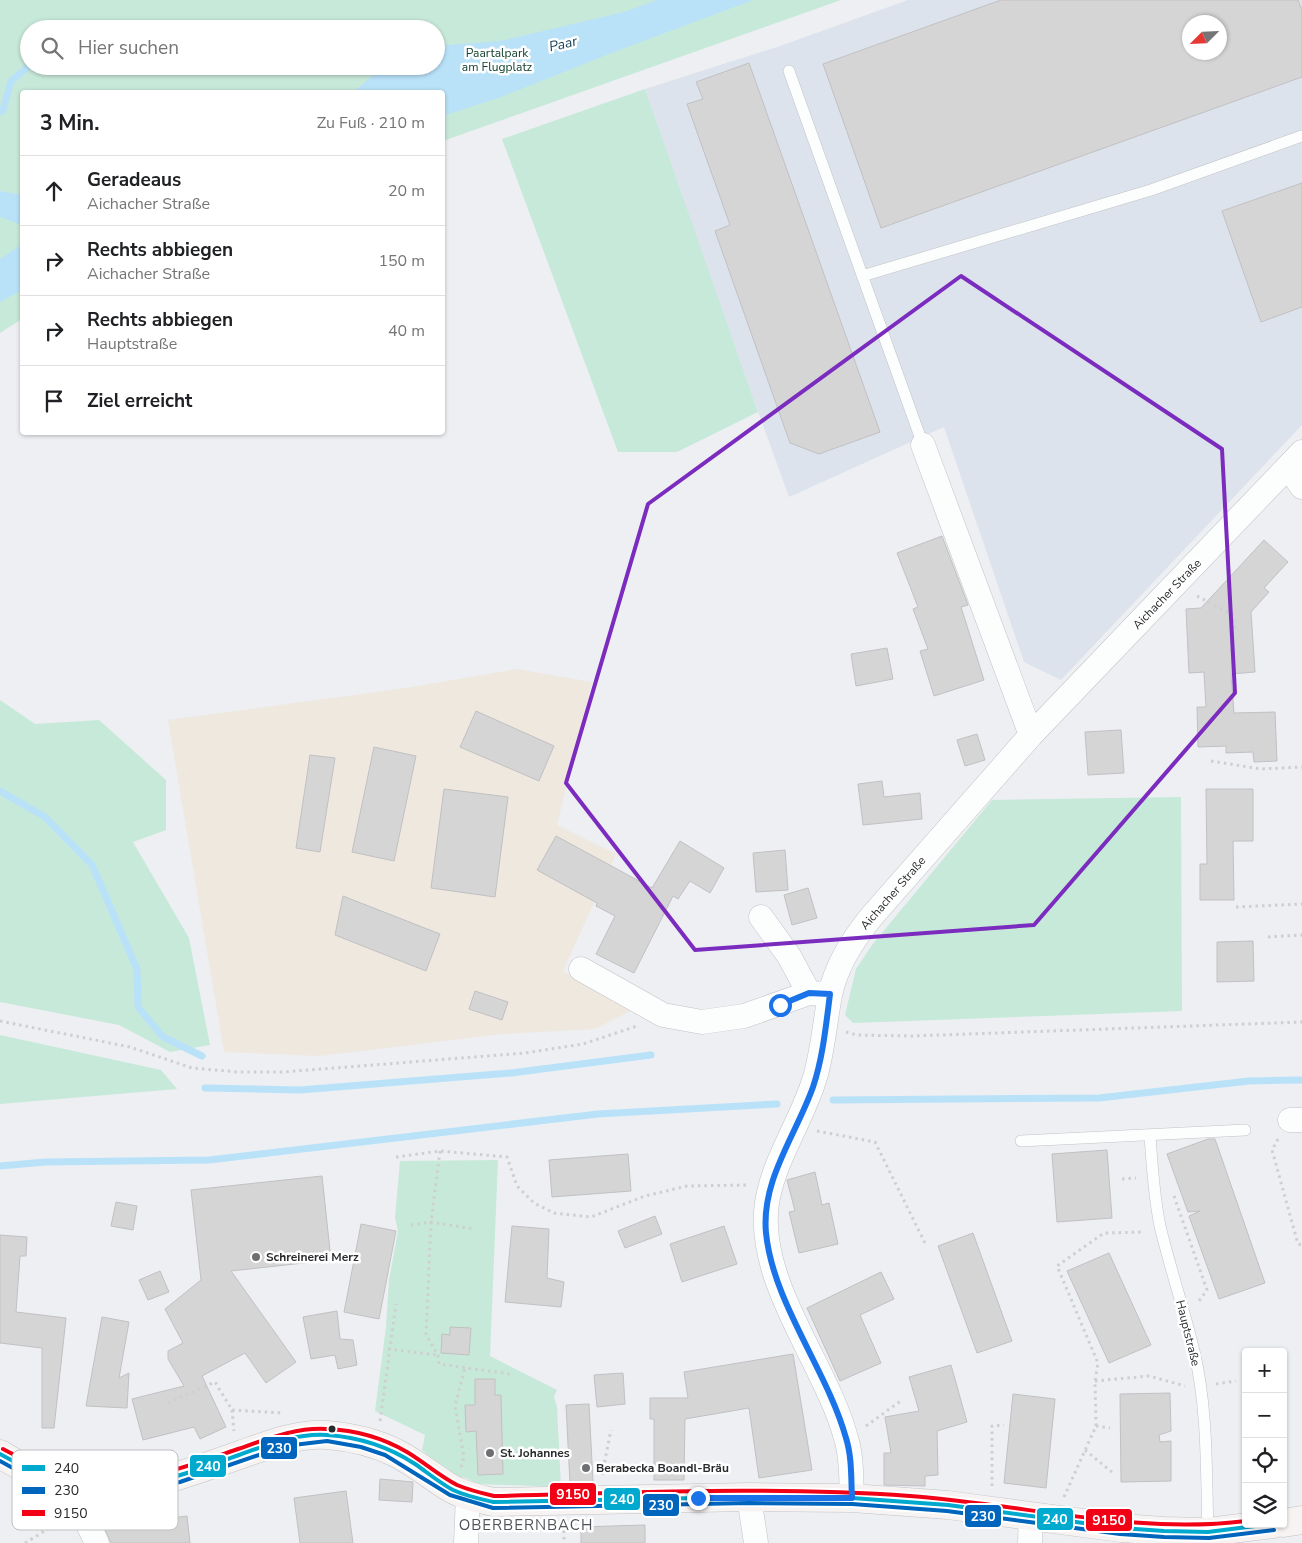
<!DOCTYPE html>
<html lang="de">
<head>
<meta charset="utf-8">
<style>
  body { margin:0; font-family:"Nunito Sans",sans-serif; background:#f6f6f6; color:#202124 }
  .controls { position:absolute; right:15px; bottom:15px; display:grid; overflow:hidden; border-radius:5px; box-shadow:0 1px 4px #0004 }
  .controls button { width:45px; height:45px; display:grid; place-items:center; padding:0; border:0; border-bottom:1px solid #e0e0e0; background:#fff; color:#202124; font:25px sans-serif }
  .compass { position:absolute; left:1182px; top:15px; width:45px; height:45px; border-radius:50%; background:#fff; box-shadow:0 1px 4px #0004; rotate:246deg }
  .stop { position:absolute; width:15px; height:15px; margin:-11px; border:4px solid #1a73e8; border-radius:50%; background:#fff }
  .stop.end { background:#1a73e8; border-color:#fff; box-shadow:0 1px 5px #0008 }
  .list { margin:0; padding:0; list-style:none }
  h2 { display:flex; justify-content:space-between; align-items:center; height:65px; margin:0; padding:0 20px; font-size:21px }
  h2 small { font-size:16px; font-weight:400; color:#757577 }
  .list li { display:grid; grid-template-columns:32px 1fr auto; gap:15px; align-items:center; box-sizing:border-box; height:70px; padding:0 20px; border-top:1px solid #e0e0e0 }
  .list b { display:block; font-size:19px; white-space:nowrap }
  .list p { margin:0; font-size:16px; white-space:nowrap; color:#757577 }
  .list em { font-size:16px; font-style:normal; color:#757577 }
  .icon { flex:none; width:28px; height:28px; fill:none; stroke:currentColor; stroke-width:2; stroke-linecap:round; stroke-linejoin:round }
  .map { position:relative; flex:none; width:1302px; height:1543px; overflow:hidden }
  .search { position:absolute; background:#fff; box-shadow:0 1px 4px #0004; left:20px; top:20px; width:425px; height:55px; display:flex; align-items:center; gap:12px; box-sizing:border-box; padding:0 18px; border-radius:28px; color:#757577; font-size:19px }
  .panel { position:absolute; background:#fff; box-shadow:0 1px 4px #0004; left:20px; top:90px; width:425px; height:345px; border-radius:5px }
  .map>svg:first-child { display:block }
  .commercial { fill:#eee8df }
  .built { fill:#dde3ec; fill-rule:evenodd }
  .green { fill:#c7e9da; fill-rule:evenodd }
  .water { fill:#b9e2f9 }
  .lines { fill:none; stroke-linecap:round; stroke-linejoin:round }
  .stream { stroke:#b9e2f9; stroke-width:7 }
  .building { fill:#d6d5d6; stroke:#c1c0c2; fill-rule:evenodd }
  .lane-casing { stroke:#c2c3c6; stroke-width:12 }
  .street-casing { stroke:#c2c3c6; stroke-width:25 }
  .secondary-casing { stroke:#c2c3c6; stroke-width:29 }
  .path { stroke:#cecfd1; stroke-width:3; stroke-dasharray:2.5 4; stroke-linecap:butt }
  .lane { stroke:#fcfdfd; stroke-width:11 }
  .street { stroke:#fcfdfd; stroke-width:24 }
  .secondary { stroke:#f6f3f2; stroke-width:28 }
  .bus-1-casing { stroke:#fff; stroke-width:8 }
  .bus-2-casing { stroke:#fff; stroke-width:8 }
  .bus-3-casing { stroke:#fff; stroke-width:8 }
  .bus-1 { stroke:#00a9ce; stroke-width:4 }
  .bus-2 { stroke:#0065bd; stroke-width:4 }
  .bus-3 { stroke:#f20015; stroke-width:4 }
  .route { stroke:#1a73e8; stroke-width:6 }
  .marked { fill:none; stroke:#7b2cbf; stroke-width:4; stroke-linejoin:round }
  .poi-dot { fill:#6d6f72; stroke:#fff; stroke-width:2 }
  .bus-dot { fill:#282a2c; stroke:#fff; stroke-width:2 }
  .labels { text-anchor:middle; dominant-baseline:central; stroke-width:5; stroke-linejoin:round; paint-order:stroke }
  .park-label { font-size:12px; fill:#13412e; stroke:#fff }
  .street-label { font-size:12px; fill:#282a2c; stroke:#fff }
  .poi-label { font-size:12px; font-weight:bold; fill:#282a2c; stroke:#fff; text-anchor:start }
  .water-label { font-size:14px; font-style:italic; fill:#174459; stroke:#fff }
  .quarter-label { font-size:15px; letter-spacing:1px; fill:#4f5359; stroke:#fff }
  .key { fill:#fff; stroke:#bebfc0; stroke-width:1 }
  .key-label { font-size:14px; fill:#282a2c }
  .line-badge { stroke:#fff; stroke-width:2 }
  .badge-label { font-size:14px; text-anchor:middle; font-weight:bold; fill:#fff }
</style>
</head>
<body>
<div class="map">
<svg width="1302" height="1543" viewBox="0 0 1302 1543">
  <rect width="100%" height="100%" fill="#edeff3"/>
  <path class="commercial" d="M517,669L592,682L557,825L616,854L563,971L632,1010L595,1029L503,1034L319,1056L224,1052L168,720L406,688Z"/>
  <path class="built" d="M908,0H1302V425L1061,680L1024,662L944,427L789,497L707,271L645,89L780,46ZM1190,22H1220V52H1190Z"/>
  <path class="green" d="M0,0H841L443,141L442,92H22V319L0,333ZM29,29H436V66H29Z
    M645,89L758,412L677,452H618L502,139Z
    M0,700L35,724L99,720L166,780V830L133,842L189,938L210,1045L170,1052L119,1025L0,1002Z
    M1181,797L1182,1011L853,1023L845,1015L856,969L872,945L992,800Z
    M0,1035L161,1070L177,1089L0,1104Z
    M498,1160L490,1356L557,1390L554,1397L557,1407L561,1487L477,1484L466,1478L453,1476L422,1450L425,1435L375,1411L386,1327L389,1280L398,1231L395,1218L400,1161Z"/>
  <path class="water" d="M657,0H753L614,52L501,97L443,116L442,92H354L383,66H436V46L500,41L624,12Z
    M0,191L22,195V225L0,217Z
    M22,244V290L0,302V259Z"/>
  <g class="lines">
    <path class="stream" d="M0,112L3,110L11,81L29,66
      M0,791L45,817L92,865L137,969L138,1007L163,1037L202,1056
      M205,1088L300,1090L511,1073L651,1055
      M833,1100L1099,1098L1249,1081L1302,1080
      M0,1166L45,1162L209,1160L598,1114L777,1104"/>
  </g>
  <path class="building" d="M1001,0H1298L1302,10V77L881,228L823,64ZM1190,22H1220V52H1190Z
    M749,63L880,432L819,454L790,443L715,231L730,225L687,104L703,99L696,82Z
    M1302,183V307L1261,322L1222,211Z
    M942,536L968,605L961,607L984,680L934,696L920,651L928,649L913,609L918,607L897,553Z
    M1264,540L1288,562L1264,588L1269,592L1251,612L1255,672L1231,674L1234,713L1275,712L1277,761L1254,762L1253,752L1226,753V746L1198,747L1197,707H1206L1204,672L1189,673L1186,609L1201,608Z
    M887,648L893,679L856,686L851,654Z
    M476,711L554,746L539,781L460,747Z
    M1121,730L1124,773L1088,775L1085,732Z
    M977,734L985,760L965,766L957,740Z
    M374,747L416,756L394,861L352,852Z
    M310,755L335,758L320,852L296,848Z
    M882,781L884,797L920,793L922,819L863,825L858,784Z
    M444,789L508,797L495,897L431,888Z
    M1206,789H1253V841H1233L1234,900H1200V864H1207Z
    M556,836L652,888L680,841L724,868L710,893L690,881L678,899L673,896L634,973L596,954L615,916L596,906L597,903L537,870Z
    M785,850L788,890L756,892L753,853Z
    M808,888L817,918L792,925L784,895Z
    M343,896L440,934L426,971L335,935Z
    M1253,941L1254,981L1217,982V942Z
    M475,991L508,1002L502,1020L469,1009Z
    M1208,1139H1215L1265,1283L1219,1299L1189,1216L1200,1211L1188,1212L1167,1154Z
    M1107,1150L1112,1218L1057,1222L1052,1154Z
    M628,1154L631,1191L552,1197L549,1160Z
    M815,1172L822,1205L829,1203L838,1244L799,1253L789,1212L795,1211L787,1180Z
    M322,1176L331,1260L231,1271L296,1362L266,1383L245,1353L202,1376L226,1427L200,1439L194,1427L143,1440L132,1399L184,1386L168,1359V1351L183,1343L165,1309L201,1280L191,1190Z
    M116,1202L137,1206L133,1230L111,1226Z
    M655,1216L662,1234L625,1248L618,1231Z
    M361,1224L396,1231L379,1319L344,1312Z
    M512,1226L549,1229L547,1278L564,1282L561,1307L505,1302Z
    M724,1226L737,1264L682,1282L670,1244Z
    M973,1233L1012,1341L977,1353L938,1246Z
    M0,1235L27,1237L26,1256H20L16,1312L66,1318L54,1428H42V1348L0,1343Z
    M1109,1253L1151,1345L1109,1363L1067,1271Z
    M160,1271L169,1292L148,1300L139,1280Z
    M881,1272L894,1299L860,1315L881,1363L840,1381L807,1308Z
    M337,1311L340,1339L353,1340L357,1365L338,1369L335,1355L311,1359L303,1317Z
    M102,1317L129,1322L119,1378L129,1373L127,1408L86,1406Z
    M450,1327L471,1328L469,1355L441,1353L442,1334L450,1335Z
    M793,1354L812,1470L759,1478L749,1408L685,1419L684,1480H654V1419H650V1398H688L684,1372Z
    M951,1365L967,1422L937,1431L938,1475L925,1476V1486L884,1485V1453H891L885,1417L919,1411L909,1377Z
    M623,1373L625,1404L597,1407L594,1375Z
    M475,1379H495V1395H501L503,1474L478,1475L476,1431L466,1432L465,1405H475Z
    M1170,1393L1171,1431L1159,1435L1160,1442L1171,1441V1481L1121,1482L1120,1394Z
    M1013,1394L1055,1399L1046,1488L1004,1483Z
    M589,1404L593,1482L570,1483L566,1405Z
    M380,1479L413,1482L412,1502L379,1500Z
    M346,1491L353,1543H300L294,1498Z
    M103,1503H124L133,1523L187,1516L190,1543H111L95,1507Z
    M645,1525V1543H581V1527Z"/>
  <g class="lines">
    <defs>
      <path id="lane" d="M789,71L923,445
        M862,276L1151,190L1302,136
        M1150,1136C1152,1166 1154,1197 1160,1226C1170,1268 1184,1309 1194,1351C1208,1409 1206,1472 1208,1532
        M1021,1141L1245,1130"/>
      <path id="street" d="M923,445L1031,735
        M1288,467L1302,487
        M761,917L789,956L809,993
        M581,969L663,1015L702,1022L744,1016L809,993L830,994
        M1290,1120H1302
        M78,1487L80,1508L97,1543
        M749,1497L756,1543
        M852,1498C851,1478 852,1457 846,1438C826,1365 761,1288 766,1212C769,1165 804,1119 816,1074C823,1048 825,1022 830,995C836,966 853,939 872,916L1031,735L1302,452
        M466,1543L468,1496
        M1030,1543L1031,1515"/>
      <path id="secondary" d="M0,1454C88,1511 152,1486 242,1454C268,1445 299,1433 327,1435C351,1437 374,1442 396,1453C414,1462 430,1475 447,1486C461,1495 477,1498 493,1502L749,1497L852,1498L948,1505L1121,1528L1164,1531L1208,1532L1273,1524
        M1283,1523L1302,1520"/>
    </defs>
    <use href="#lane" class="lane-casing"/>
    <use href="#street" class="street-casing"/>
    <use href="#secondary" class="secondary-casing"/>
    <path class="path" d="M1197,596L1233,615L1235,629
      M1211,761L1261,769L1302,767
      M1236,907L1302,904
      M1268,937L1302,935
      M0,1021L130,1047L192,1068L238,1072H284L525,1053L583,1044L637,1026
      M846,1032L857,1035L912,1036L1302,1022
      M817,1131L875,1142L925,1243
      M1278,1139L1272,1150L1298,1244L1302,1245
      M440,1151L431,1222L426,1335L438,1355L439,1364L510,1374
      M396,1157L440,1151L507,1157L517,1186L534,1203L554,1213L591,1217L645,1196L687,1186L749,1185
      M1122,1179L1136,1178
      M1174,1196L1207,1290L1199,1301
      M411,1225L431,1222L474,1229
      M388,1349L437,1355
      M1095,1381L1149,1376L1185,1386
      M1216,1384L1236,1381
      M168,1403L215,1382L232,1410L283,1413
      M232,1410L234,1431
      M380,1421L396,1304
      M866,1426L902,1400
      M1096,1426L1110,1428
      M1085,1450L1113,1473
      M461,1467L464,1457L455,1406L465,1368
      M602,1475L611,1430
      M992,1486V1426L1004,1425
      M1064,1497L1096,1426L1095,1381L1098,1363L1057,1266L1104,1233L1144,1232
      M564,1524V1543
      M25,1543L61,1521"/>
    <use href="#lane" class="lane"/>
    <use href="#street" class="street"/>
    <use href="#secondary" class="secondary"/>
    <defs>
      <path id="bus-1" d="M0,1454C20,1465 40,1476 62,1482C122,1499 183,1475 239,1455C267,1445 296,1433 327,1435C358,1437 389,1447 415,1464C428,1473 440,1483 453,1490C466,1496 480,1499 493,1502L749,1497L852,1498L948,1505L1121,1528L1164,1531L1208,1532L1271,1524"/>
      <path id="bus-2" d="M0,1461L29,1477L61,1489L91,1494H120L180,1482L285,1446L327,1441L361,1447L385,1455L450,1495L493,1508L749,1503L852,1504L947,1511L1120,1534L1164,1537L1209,1538L1274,1530"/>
      <path id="bus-3" d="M3,1449C23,1459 43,1472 65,1477C125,1491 183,1468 238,1449C267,1439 296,1427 327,1429C354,1430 383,1438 407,1452C424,1462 439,1476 457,1485C469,1490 481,1493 494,1496C632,1493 772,1486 910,1496C1022,1504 1134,1535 1246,1521"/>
    </defs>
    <use href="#bus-1" class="bus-1-casing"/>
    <use href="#bus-2" class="bus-2-casing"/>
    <use href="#bus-3" class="bus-3-casing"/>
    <use href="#bus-1" class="bus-1"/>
    <use href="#bus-2" class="bus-2"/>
    <use href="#bus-3" class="bus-3"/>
  </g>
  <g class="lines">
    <path class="route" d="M698,1498H852C851,1478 852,1457 846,1438C827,1370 773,1303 766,1233C761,1180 796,1135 813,1087C823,1057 826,1025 830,994L809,993L780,1005"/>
  </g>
  <path class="marked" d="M961,276L1222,449L1235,693L1034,925L695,950L566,783L648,504Z"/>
  <g class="poi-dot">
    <circle cx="256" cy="1257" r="5"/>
    <circle cx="490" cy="1453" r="5"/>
    <circle cx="586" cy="1468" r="5"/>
  </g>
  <circle class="bus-dot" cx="332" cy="1429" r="4.5"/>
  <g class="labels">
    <g class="park-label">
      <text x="497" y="53">Paartalpark<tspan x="497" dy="14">am Flugplatz</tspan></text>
    </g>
    <g class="street-label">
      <text transform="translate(1167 594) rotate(-46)">Aichacher Straße</text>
      <text transform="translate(893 893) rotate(-49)">Aichacher Straße</text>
      <text transform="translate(1188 1333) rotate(76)">Hauptstraße</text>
    </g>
    <g class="poi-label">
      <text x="266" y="1257">Schreinerei Merz</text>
      <text x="500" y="1453">St. Johannes</text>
      <text x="596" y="1468">Berabecka Boandl-Bräu</text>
    </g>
    <g class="water-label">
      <text transform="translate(563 44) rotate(-13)">Paar</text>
    </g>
    <g class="quarter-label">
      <text x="526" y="1525">OBERBERNBACH</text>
    </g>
  </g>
  <rect x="12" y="1450" width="166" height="80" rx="8" class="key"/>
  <rect x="22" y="1465" width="23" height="6" fill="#00a9ce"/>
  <rect x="22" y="1487" width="23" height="7" fill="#0065bd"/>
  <rect x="22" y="1510" width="23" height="6" fill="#f20015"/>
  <g class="key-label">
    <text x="54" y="1473">240</text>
    <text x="54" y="1495">230</text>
    <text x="54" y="1518">9150</text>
  </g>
  <g class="line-badge">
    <rect x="260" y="1436" width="38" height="24" rx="5" fill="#0065bd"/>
    <rect x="189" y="1454" width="38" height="24" rx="5" fill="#00a9ce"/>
    <rect x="549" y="1482" width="48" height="24" rx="5" fill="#f20015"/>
    <rect x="603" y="1487" width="38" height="24" rx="5" fill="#00a9ce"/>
    <rect x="642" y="1493" width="38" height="24" rx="5" fill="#0065bd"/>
    <rect x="964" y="1504" width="38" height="24" rx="5" fill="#0065bd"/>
    <rect x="1036" y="1507" width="38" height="24" rx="5" fill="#00a9ce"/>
    <rect x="1085" y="1508" width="48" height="24" rx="5" fill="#f20015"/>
  </g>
  <g class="badge-label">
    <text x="279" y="1453">230</text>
    <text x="208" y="1471">240</text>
    <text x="573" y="1499">9150</text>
    <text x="622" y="1504">240</text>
    <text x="661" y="1510">230</text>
    <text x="983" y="1521">230</text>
    <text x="1055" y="1524">240</text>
    <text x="1109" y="1525">9150</text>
  </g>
</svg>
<div class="controls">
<button>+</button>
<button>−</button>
<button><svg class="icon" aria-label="locate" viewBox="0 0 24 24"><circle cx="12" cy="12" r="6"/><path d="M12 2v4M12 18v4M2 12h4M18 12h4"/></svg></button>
<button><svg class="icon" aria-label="layers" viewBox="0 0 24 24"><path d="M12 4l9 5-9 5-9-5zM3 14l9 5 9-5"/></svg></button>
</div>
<svg class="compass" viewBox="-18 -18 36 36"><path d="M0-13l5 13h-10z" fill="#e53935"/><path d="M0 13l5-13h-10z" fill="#757577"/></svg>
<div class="stop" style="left:780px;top:1005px"></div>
<div class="stop end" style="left:698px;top:1498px"></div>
<div class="search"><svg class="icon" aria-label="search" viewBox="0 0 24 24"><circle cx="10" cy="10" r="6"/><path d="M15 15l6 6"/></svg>Hier suchen</div>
<section class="panel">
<h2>3 Min.<small>Zu Fuß · 210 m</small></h2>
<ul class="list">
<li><svg class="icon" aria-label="ahead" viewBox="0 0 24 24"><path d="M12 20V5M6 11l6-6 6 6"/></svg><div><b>Geradeaus</b><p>Aichacher Straße</p></div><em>20 m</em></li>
<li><svg class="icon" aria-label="right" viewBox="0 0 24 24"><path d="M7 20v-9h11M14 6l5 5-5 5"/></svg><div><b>Rechts abbiegen</b><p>Aichacher Straße</p></div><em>150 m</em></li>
<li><svg class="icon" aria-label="right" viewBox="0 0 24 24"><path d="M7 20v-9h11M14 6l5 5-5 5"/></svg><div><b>Rechts abbiegen</b><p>Hauptstraße</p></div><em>40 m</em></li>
<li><svg class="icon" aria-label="arrive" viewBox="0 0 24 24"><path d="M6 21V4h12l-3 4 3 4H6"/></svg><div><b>Ziel erreicht</b></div></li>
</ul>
</section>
</div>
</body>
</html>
